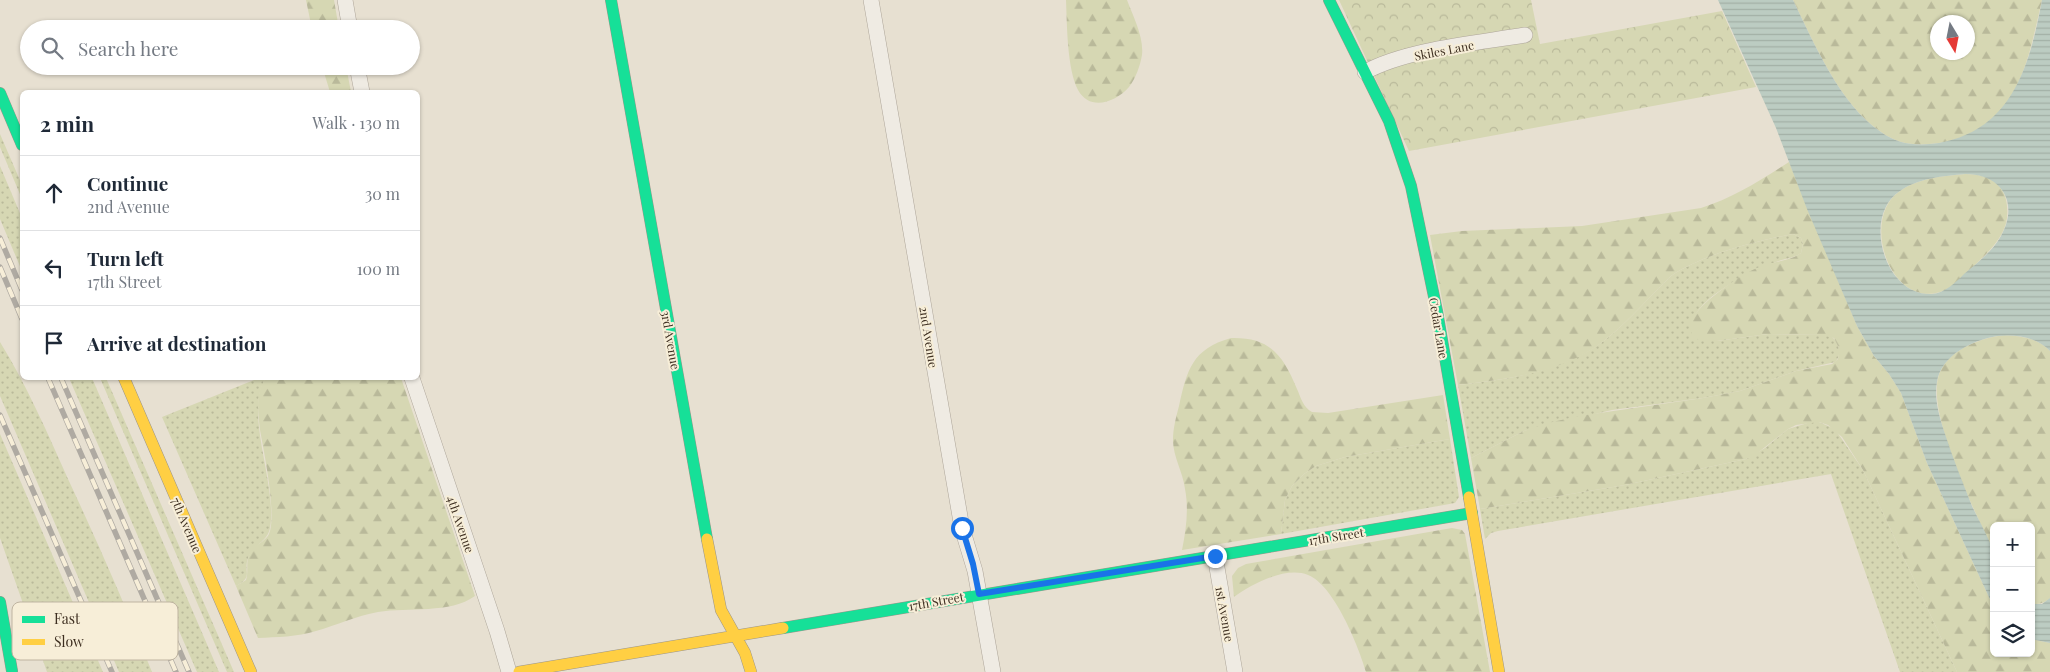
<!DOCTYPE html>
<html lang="en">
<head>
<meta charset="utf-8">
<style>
  body { margin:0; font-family:"Playfair Display",serif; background:#f6f6f7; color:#1f2937 }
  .controls { position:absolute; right:15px; bottom:15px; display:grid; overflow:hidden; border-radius:8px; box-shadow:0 1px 4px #0004 }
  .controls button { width:45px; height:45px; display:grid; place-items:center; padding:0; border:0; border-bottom:1px solid #e0e1e3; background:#fff; color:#1f2937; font:25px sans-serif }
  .compass { position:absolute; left:1930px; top:15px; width:45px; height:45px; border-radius:50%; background:#fff; box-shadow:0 1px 4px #0004; rotate:170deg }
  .stop { position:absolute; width:15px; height:15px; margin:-11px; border:4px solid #1a73e8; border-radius:50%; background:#fff }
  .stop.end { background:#1a73e8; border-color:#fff; box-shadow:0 1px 5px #0008 }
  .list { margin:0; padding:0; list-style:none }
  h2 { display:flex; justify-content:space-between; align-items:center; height:65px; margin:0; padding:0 20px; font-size:21px }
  h2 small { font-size:16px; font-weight:400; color:#747a83 }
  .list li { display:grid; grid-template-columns:32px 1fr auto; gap:15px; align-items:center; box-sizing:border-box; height:75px; padding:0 20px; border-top:1px solid #e0e1e3 }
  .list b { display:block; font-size:19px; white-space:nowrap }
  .list p { margin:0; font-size:16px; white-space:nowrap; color:#747a83 }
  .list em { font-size:16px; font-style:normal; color:#747a83 }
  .icon { flex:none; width:28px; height:28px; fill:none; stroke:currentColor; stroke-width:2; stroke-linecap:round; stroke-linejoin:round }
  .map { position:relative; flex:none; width:2050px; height:672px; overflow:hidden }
  .search { position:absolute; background:#fff; box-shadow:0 1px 4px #0004; left:20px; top:20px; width:400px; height:55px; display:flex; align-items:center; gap:12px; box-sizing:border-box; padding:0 18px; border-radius:28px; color:#747a83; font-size:19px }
  .panel { position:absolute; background:#fff; box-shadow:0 1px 4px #0004; left:20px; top:90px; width:400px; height:290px; border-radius:8px }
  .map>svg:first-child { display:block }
  .grass { fill:url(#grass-dots) }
  .forest { fill:url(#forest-firs); fill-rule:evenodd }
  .park { fill:url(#park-crowns) }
  .water { fill:url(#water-rules); fill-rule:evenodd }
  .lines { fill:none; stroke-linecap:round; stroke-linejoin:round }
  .street-casing { stroke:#ada599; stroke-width:16 }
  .fast-casing { stroke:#9c958a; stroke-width:12 }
  .slow-casing { stroke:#9c958a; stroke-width:12 }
  .street { stroke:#efebe3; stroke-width:15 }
  .fast { stroke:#16e098; stroke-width:11 }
  .slow { stroke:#ffcf43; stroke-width:11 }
  .rail-casing { stroke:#afaaa2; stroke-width:5.5 }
  .rail { stroke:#f7eed8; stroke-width:4; stroke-dasharray:11; stroke-linecap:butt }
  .route { stroke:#1a73e8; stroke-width:6 }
  .labels { text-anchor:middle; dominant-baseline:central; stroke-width:4; stroke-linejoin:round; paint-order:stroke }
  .street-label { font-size:12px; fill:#3d2e20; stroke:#f7eed8 }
  .key { fill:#f7eed8; stroke:#bfb4a1; stroke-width:1 }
  .key-label { font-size:14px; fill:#3d2e20 }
</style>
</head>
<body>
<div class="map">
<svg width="2050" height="672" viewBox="0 0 2050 672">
  <defs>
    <pattern id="grass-dots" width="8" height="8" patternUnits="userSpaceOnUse" patternTransform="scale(1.25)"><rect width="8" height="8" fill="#d6d7b3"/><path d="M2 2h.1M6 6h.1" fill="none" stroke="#b9b99a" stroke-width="1.8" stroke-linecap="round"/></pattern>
    <pattern id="forest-firs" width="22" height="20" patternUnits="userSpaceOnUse" patternTransform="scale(1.25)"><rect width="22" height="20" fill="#d6d7b3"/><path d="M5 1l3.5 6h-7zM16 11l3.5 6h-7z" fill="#b9b99a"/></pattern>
    <pattern id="park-crowns" width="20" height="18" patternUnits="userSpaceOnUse" patternTransform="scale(1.25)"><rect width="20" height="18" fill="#d6d7b3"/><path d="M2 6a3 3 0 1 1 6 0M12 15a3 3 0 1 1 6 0" fill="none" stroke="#b9b99a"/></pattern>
    <pattern id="water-rules" width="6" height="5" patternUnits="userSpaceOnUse" patternTransform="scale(1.25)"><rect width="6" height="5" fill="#bcccc2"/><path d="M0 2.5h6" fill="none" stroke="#a2b0a6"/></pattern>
  </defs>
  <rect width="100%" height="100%" fill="#e7e0d1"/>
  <path class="grass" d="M0,134L22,185V199L0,147Z
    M0,166L22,218V271L0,219Z
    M1793,234L1801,238L1803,244L1801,253C1793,259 1785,258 1776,262C1751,272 1693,298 1691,328L1717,341L1768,334L1829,335C1839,340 1843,354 1835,362L1796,371L1740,391L1703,398L1612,410L1524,431L1471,458L1458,385C1509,379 1563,372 1605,340C1629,321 1649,297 1671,276C1701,255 1756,241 1793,234Z
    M0,342C27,386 47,432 68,479C98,543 126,607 152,672H119L0,396Z
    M69,378H92L219,672H197Z
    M100,378H106L234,672H227Z
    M259,378H266C243,412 278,486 270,528C268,541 253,545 248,558C243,573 254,576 236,586L162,417Z
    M1811,422H1819L1835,429L1863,470L1957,672H1900L1831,474L1498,531L1491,533L1485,539L1480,509L1625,485L1746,459L1765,448L1788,429Z
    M0,434L103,672H47L0,538Z
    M1450,439L1459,497L1455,503L1281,534L1285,500L1292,486L1304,474L1316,466L1345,457Z"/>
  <path class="forest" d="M306,0H334L339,29H312Z
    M1066,0H1127C1133,16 1144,37 1142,55C1140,66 1136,78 1129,87C1116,102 1090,112 1078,90C1067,69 1067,24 1066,0Z
    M1793,0H2042C2027,65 2017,130 1939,143C1917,146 1899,145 1881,132C1840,105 1814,43 1793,0ZM1938,22H1968V52H1938Z
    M322,66H346L351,92H330Z
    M1789,162L1857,326L1874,356L1889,374L1901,393L1927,463L1994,608V653H2031V639L2050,643V672H1957L1863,470L1842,437L1828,425L1819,422L1796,425L1788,429L1755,455L1746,459L1625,485L1480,509L1471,458L1524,431L1548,423L1579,416L1703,398L1740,391L1796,371L1832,364L1838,359L1839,348L1834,338L1822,335L1768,334L1717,341L1695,339C1691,334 1689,327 1691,321C1698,304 1740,275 1757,268C1771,261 1789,262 1801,253L1803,244L1801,238L1793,234C1756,241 1701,255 1671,276C1649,297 1629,321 1605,340C1564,373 1508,379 1458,385L1430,235L1462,231L1582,226L1701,208C1733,198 1761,180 1789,162Z
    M1965,174C1994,174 2010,188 2007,218C2004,239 1987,253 1973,267C1963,275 1952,289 1940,292C1889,308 1860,217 1900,191C1918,178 1944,176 1965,174Z
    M2004,335C2021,336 2038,338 2050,351V598C2045,603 2038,605 2031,604V526H1994V553C1977,515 1923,409 1940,372C1950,349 1981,338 2004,335Z
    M1231,338C1270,337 1283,355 1297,389C1301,398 1303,407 1312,412L1328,413L1443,395L1450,439L1345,457L1316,466L1304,474L1292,486L1285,500L1281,534L1182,550C1186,530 1189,509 1185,489C1183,472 1173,457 1173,440C1173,429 1176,417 1179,406C1187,370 1192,349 1231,338Z
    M266,378H401L475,596C450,614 409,607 378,612C356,616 337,625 316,631C297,637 277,637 258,638L236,586L246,580C249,571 245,561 250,553C254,545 265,542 269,534C277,515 264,452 260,430C258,413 255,392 266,378Z
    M1452,528L1462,530L1465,534L1490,672H1366C1359,647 1334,585 1308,575C1286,566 1252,584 1234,597L1232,576L1238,568L1246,564Z"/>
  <path class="park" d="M1339,0H1531L1540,44L1722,11L1756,87L1409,151Z"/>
  <path class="water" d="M1718,0H1793C1814,43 1840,105 1881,132C1899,145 1917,146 1939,143C2013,130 2030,64 2042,0H2050V351C2037,337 2015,334 1997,336C1973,340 1941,355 1937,382C1934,398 1939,415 1944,431C1952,456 1962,481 1972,506C1979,521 1988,536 1993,551C1997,563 1994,594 1994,608L1927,463L1901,393L1889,374L1874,356L1857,326L1807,209L1776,128ZM1965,174C2003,174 2019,204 2001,236C1993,251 1977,263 1964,274C1955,283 1945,293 1932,294C1885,297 1861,216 1900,191C1918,178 1944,176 1965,174Z
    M2050,598V643L2031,639V604H2042Z"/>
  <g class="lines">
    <defs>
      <path id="street" d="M345,0L350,29
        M871,0L962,528L975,571L993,672
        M357,66L362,92
        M1365,72C1407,49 1478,43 1525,35
        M412,378L497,631L509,672
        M1215,556L1235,672"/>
      <path id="fast" d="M611,0L707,539
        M1329,0L1389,121L1411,186L1437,311L1469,497
        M0,93L22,145
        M0,602L12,671
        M783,628L1472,513"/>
      <path id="slow" d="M124,378L251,672
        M1469,497L1499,672
        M707,539L721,610L745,653L751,672
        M519,672L783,628"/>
    </defs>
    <use href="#street" class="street-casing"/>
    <use href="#fast" class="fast-casing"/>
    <use href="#slow" class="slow-casing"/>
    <use href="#street" class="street"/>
    <use href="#fast" class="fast"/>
    <use href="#slow" class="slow"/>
    <defs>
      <path id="rail" d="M0,238L22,290
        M0,267L22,319
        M48,378L176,672
        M61,378L189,672
        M0,415L112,672"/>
    </defs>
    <use href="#rail" class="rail-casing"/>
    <use href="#rail" class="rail"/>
  </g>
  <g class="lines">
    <path class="route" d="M962,528L973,564L979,594L1215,556"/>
  </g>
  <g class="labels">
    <g class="street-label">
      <text transform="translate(1444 50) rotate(-11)">Skiles Lane</text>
      <text transform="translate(1439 328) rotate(80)">Cedar Lane</text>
      <text transform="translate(929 337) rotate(81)">2nd Avenue</text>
      <text transform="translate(671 340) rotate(80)">3rd Avenue</text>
      <text transform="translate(461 524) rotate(71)">4th Avenue</text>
      <text transform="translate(187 525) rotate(67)">7th Avenue</text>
      <text transform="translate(1336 536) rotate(-9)">17th Street</text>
      <text transform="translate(936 601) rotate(-10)">17th Street</text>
      <text transform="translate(1225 614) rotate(80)">1st Avenue</text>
    </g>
  </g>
  <rect x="12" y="602" width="166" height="58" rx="8" class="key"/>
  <rect x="22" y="616" width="23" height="7" fill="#16e098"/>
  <rect x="22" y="639" width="23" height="6" fill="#ffcf43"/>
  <g class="key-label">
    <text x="54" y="624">Fast</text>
    <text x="54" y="647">Slow</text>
  </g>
</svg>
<div class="controls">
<button>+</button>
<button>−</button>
<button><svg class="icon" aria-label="layers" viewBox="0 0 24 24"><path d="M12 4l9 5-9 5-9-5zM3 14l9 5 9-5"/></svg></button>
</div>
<svg class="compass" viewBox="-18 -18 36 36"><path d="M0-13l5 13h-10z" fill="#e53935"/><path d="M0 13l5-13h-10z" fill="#747a83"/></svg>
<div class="stop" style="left:962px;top:528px"></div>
<div class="stop end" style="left:1215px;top:556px"></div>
<div class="search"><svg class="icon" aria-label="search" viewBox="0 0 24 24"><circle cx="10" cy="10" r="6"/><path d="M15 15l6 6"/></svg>Search here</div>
<section class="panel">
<h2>2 min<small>Walk · 130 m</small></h2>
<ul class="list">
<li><svg class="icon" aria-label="ahead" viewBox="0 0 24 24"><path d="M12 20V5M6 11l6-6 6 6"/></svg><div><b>Continue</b><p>2nd Avenue</p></div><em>30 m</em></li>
<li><svg class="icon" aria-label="left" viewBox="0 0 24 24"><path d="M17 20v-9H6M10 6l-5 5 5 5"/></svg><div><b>Turn left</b><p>17th Street</p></div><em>100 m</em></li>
<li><svg class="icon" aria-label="arrive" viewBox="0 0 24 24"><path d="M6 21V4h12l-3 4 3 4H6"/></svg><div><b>Arrive at destination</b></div></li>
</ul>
</section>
</div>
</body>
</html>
